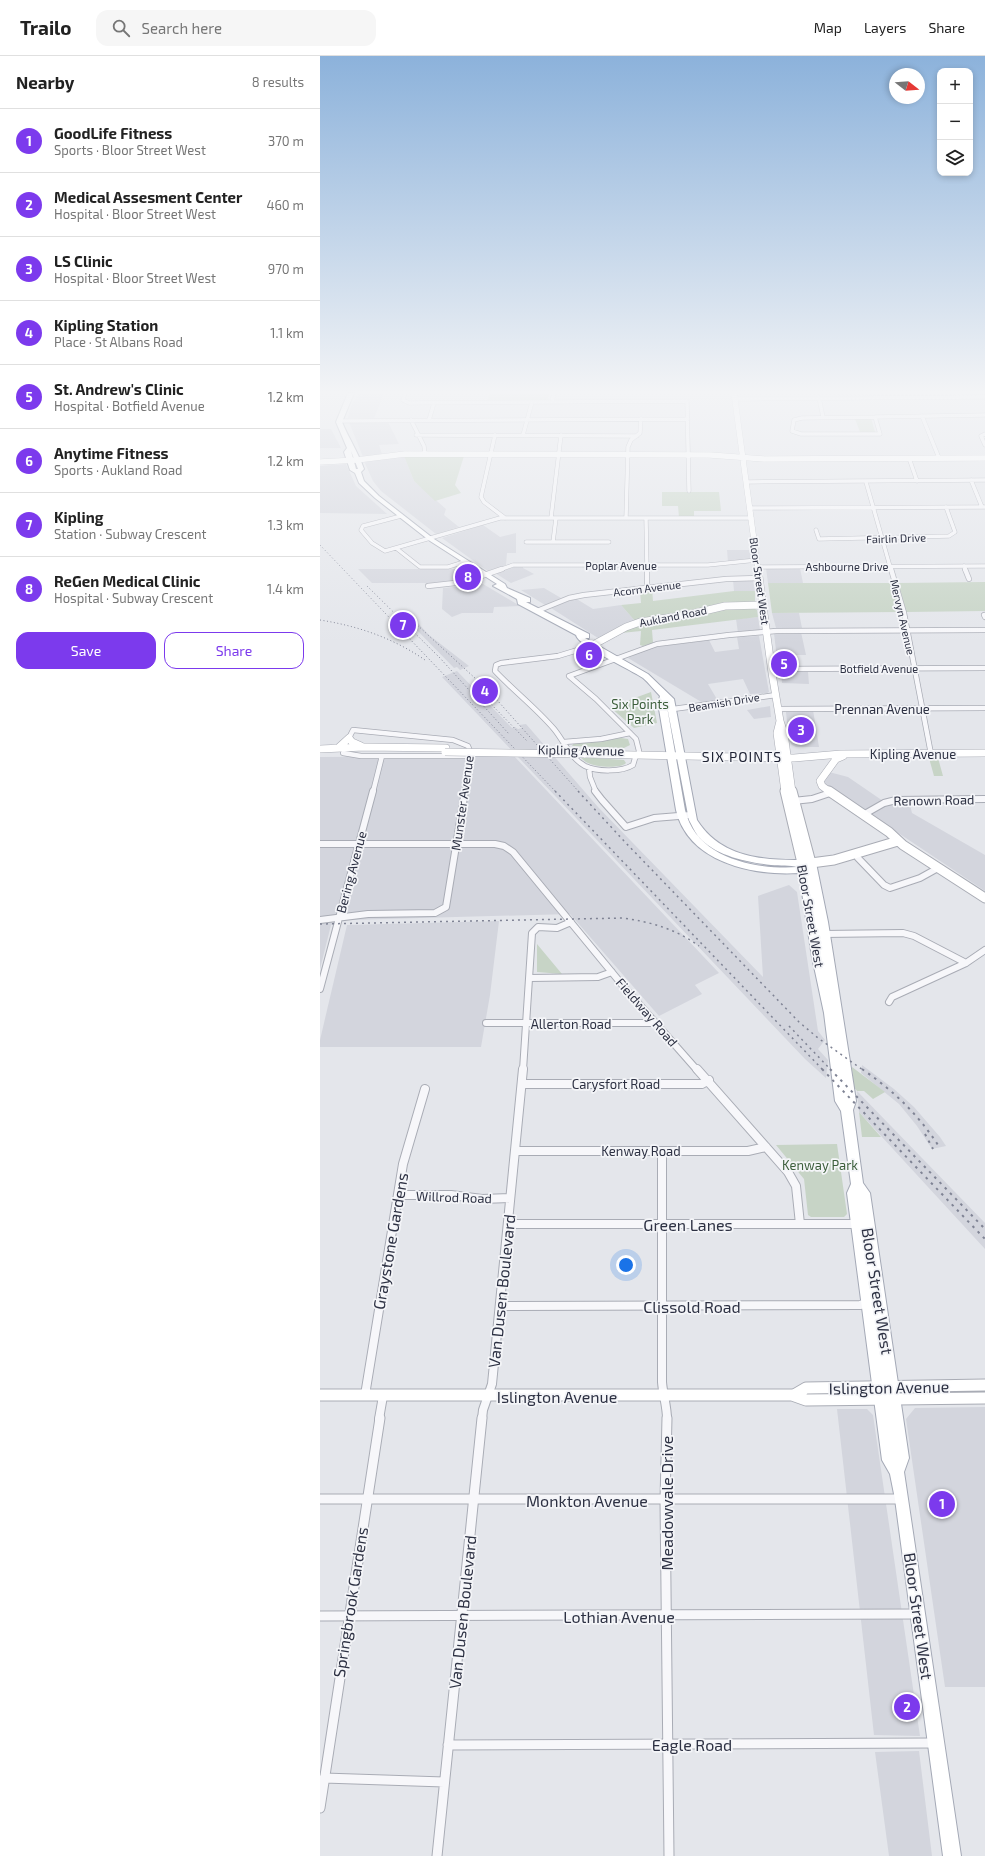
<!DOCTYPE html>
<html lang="en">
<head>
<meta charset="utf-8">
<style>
  body { margin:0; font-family:"Exo 2",sans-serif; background:#f6f6f6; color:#222 }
  .controls { position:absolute; right:12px; top:12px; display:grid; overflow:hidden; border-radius:8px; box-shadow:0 2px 6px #0003 }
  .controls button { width:36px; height:36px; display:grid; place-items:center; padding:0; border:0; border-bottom:1px solid #e0e0e0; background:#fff; color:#222; font:20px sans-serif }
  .compass { position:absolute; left:569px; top:12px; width:36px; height:36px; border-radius:50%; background:#fff; box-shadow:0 2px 6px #0003; rotate:107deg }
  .you { position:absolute; left:306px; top:1209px; width:14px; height:14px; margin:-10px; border:3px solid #fff; border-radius:50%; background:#1a73e8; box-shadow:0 0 0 6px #1a73e833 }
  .badge { display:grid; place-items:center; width:26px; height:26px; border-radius:50%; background:#7c3aed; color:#fff; font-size:13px; font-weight:700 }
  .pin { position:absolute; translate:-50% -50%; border:2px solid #fff; box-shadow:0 1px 4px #0006 }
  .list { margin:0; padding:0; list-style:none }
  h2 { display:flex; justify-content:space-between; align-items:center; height:52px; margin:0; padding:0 16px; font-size:17px }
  h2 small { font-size:13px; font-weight:400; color:#767676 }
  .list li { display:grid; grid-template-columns:26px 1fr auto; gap:12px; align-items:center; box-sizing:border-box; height:64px; padding:0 16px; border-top:1px solid #e0e0e0 }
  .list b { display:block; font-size:15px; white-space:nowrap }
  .list p { margin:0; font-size:13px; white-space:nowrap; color:#767676 }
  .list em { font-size:13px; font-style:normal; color:#767676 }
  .actions { display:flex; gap:8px; padding:12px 16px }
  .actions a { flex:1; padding:9px 0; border:1px solid #7c3aed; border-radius:12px; text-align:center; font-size:14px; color:#7c3aed }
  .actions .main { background:#7c3aed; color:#fff }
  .icon { flex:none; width:22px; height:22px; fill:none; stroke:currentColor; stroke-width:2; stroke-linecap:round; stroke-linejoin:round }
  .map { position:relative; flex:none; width:665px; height:1800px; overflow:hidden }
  header { display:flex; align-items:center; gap:24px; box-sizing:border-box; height:56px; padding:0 20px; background:#fff; border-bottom:1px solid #e0e0e0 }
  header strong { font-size:19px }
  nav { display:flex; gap:22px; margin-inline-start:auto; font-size:14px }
  .search { width:280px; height:36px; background:#f6f6f6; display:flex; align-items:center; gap:10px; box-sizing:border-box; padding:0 14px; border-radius:12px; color:#767676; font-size:15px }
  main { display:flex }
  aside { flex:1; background:#fff }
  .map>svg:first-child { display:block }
  .built { fill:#d3d5dd }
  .green { fill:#c7d4c6 }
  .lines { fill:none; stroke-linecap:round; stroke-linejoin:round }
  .street-far4-casing { stroke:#a9acb5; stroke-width:4.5 }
  .street-far3-casing { stroke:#a9acb5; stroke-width:6 }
  .street-far2-casing { stroke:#a9acb5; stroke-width:8 }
  .street-far1-casing { stroke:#a9acb5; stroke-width:10 }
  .street-casing { stroke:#a9acb5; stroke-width:11 }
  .secondary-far3-casing { stroke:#a9acb5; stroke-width:6 }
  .secondary-far2-casing { stroke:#a9acb5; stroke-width:8 }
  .secondary-far1-casing { stroke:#a9acb5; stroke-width:11 }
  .secondary-casing { stroke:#a9acb5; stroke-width:13 }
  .primary-casing { stroke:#a4a9b6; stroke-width:2 }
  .street-far4 { stroke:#f7f7fa; stroke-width:3.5 }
  .street-far3 { stroke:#f7f7fa; stroke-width:4.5 }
  .street-far2 { stroke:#f7f7fa; stroke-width:6 }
  .street-far1 { stroke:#f7f7fa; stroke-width:8 }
  .street { stroke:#f7f7fa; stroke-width:9 }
  .secondary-far3 { stroke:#fff; stroke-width:5.5 }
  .secondary-far2 { stroke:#fff; stroke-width:7 }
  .secondary-far1 { stroke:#fff; stroke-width:9 }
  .secondary { stroke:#fff; stroke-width:11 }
  .primary { fill:#fff; fill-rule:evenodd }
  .rail-far2 { stroke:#7f8394; stroke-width:1; stroke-dasharray:1 2.5; stroke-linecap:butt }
  .rail-far1 { stroke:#7f8394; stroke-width:1.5; stroke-dasharray:2 4; stroke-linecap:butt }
  .rail { stroke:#7f8394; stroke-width:2; stroke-dasharray:2.5 5; stroke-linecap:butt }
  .secondary-bridge-casing { stroke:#a9acb5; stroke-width:8; stroke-linecap:butt }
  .secondary-bridge { stroke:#fff; stroke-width:7 }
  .labels { text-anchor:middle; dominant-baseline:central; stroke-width:3.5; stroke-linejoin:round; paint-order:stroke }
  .far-street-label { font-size:11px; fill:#2d3143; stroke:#f4f5f8 }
  .park-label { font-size:13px; fill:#3c5e3b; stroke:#f4f5f8 }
  .street-label { font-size:13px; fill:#2d3143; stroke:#f4f5f8 }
  .neighbourhood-label { font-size:14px; letter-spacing:1px; fill:#1f2334; stroke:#f4f5f8 }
  .near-street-label { font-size:16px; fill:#2d3143; stroke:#f4f5f8 }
</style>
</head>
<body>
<header>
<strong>Trailo</strong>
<div class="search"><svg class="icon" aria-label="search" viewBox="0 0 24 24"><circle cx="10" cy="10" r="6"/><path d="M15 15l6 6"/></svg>Search here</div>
<nav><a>Map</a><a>Layers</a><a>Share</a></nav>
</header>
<main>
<aside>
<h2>Nearby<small>8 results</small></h2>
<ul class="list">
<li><span class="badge">1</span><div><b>GoodLife Fitness</b><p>Sports · Bloor Street West</p></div><em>370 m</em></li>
<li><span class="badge">2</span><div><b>Medical Assesment Center</b><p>Hospital · Bloor Street West</p></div><em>460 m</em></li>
<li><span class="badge">3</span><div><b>LS Clinic</b><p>Hospital · Bloor Street West</p></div><em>970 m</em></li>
<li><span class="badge">4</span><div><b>Kipling Station</b><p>Place · St Albans Road</p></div><em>1.1 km</em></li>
<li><span class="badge">5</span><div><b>St. Andrew's Clinic</b><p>Hospital · Botfield Avenue</p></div><em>1.2 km</em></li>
<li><span class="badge">6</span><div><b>Anytime Fitness</b><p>Sports · Aukland Road</p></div><em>1.2 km</em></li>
<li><span class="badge">7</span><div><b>Kipling</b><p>Station · Subway Crescent</p></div><em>1.3 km</em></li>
<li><span class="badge">8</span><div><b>ReGen Medical Clinic</b><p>Hospital · Subway Crescent</p></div><em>1.4 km</em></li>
</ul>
<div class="actions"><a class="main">Save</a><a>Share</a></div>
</aside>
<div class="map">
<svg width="665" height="1800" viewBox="0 0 665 1800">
  <rect width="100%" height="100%" fill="#e4e6eb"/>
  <path class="built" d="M39,337H64L54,362H28L31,350Z
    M29,366H68L79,388L59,389L62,398L43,401Z
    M0,373H11L21,392H0Z
    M84,400L94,425L126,453L124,459L139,471L116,478L61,435L53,425L44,405Z
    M26,408L36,430L67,458L0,457V410Z
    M163,469L180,481L196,477V497H187L186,509L169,516L122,482Z
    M407,494H430L431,503L408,506Z
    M203,510V512L214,518L191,527L175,517L190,511Z
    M446,512H480L483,527H448Z
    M38,513H139L151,520L129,527H52Z
    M413,524H431L433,525L435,535H414Z
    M155,526L163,528L200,550L174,551L173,557H142L132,561L122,553L123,532L144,530Z
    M224,532L241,542L225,549L201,534Z
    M255,542L273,553L301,549L315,565L306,567L278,582L231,552Z
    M452,557H479L482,572H456Z
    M438,561L440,574L418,577L416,563Z
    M97,566L109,579L149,610L140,614L137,611L134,612L90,567Z
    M481,576L486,599H474L476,612H458L454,577Z
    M439,580L449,636L447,637L430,638L423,623L388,628L398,645L383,647L308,602L329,592L389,584L395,596L419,593L417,581Z
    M137,615L192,672L195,671L198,673L202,672L199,669L206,668L278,751L443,921L438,840L469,829L477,836L498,975L505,984L498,993L508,1004L506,1022L485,1003L122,621Z
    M461,615L488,616L489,628L462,627Z
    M450,650L451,661L434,663L427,654Z
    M468,654H493L499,691H476L472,689L469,685L466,656Z
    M159,700H194L399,917L375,929L382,938L339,960L250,858L28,864L11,869L0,913V701Z
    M509,716L528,721L563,745L543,755L504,730L503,726Z
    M589,745L592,757L665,799V835L550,758L570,746Z
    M179,865L170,939L161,991H0V984L27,869Z
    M542,1009L574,1033L594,1051L620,1081L626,1090L612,1093L597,1070L579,1048L541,1017Z
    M537,1035L665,1167V1193L539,1056Z
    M665,1351V1631H625L586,1363L595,1352Z
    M517,1353H547L553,1359L600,1680L554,1679Z
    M599,1695L612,1800H569L555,1696Z"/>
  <path class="green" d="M169,337H229L228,345L168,346Z
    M551,362L555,376H540L535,363Z
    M84,400H144L135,429L141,437L115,445L94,425Z
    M342,436H399L401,455H374V461H359L358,450H342Z
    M665,526V555L586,556L578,527Z
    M448,527H573L581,556L452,557Z
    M332,533L333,545L414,535H435V546L397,548L361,558L315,565L301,549L321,547L320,535Z
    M404,552L435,553L437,554L438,561L332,574L333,587L323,590L320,589L321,575L301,577L311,571Z
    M331,636L337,667L314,672L290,651Z
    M301,682L308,683L310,689L304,692L252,690L254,687Z
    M260,701L304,704L306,707C300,713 276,711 268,707C265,706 263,703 260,701Z
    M609,702H618L623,720H614Z
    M217,888L242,918L217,916Z
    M532,1011L565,1036L553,1043L544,1035H537L533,1030Z
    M539,1056L561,1081H542Z
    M517,1088L527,1158L524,1161H491L488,1159L484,1123L456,1089Z"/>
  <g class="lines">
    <defs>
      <path id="street-far4" d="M85,337L83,344L89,347L367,345L369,435
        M499,342L503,361
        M415,343L665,341
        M232,346L234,337
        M602,360L619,402
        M555,361L560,378H481L472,375L474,364L482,362Z
        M555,361L665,359
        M91,364L104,390L105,398
        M109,364L114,347
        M20,365L368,363
        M665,378L661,380L665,389
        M96,379L317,380
        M175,379L161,441L164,446L185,462
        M203,379L212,346
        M589,402L597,425
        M651,424L662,451
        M427,426L665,424
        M546,426L571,514
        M431,452L665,451
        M81,460L43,470L41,474L52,487L65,495L180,462H432
        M231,462L241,379
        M306,462L308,391L311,384L320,377L321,363
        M326,462L327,514
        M496,474L499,483L629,480L635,476L626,451
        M206,486H289
        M233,486L236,462
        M76,492L100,511H128L144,506
        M644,510L645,514
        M438,511L665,510
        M179,514L193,509H388L437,504"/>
      <path id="street-far3" d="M327,513V532
        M571,513L584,557L611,698
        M645,513L649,523
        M108,530L144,526L182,513
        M217,555L249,542L264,539L406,523L439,522
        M664,559L665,561
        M271,590L238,600L181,607L176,609L175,615C194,635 216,652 234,673C244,685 250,702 265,710C277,716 302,716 313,709L316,699
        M452,613L665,612
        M353,653L456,639
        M458,653L665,652
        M29,682L33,674L133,684L148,690L151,698L145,736
        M244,686L281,683L310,677
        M319,695L316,683L276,643L249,620L337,588L409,579L456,575L665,574
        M23,697L41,700H150
        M269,712L270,721L276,736
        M53,736L62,700"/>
      <path id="street-far2" d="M275,735L282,744L306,771L334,762L371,759
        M473,745L492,743L510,737
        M543,759L564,747L576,744L665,743
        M0,788H175L184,790L193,796L304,931L377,1014
        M538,802L564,829L570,832L600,822L618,812
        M0,864L48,858L115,857L126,851L145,735
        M503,878L583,877L594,880L646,907
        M210,922L278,921L292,916
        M0,933L53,735
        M569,946L572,941L646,907L665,894
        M166,967H336
        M203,1014L212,877L218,871L237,872L251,866"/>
      <path id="street-far1" d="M377,1013L468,1116L476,1130L480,1168
        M202,1028H382L389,1024
        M195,1095H428L446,1091
        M342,1095V1326C343,1339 347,1350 347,1363
        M78,1139H131L162,1143L190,1142
        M188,1168H538
        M180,1250L540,1249L548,1247
        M45,1339L83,1108L105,1033
        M59,1363L63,1340
        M162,1363L163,1354L172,1328L203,1013"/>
      <path id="street" d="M347,1362L345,1444L349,1800
        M0,1443H582
        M0,1560L598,1558
        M128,1689L615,1687
        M4,1722L124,1726
        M0,1752L60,1362
        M117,1800L162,1362"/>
      <path id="secondary-far3" d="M414,337L438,514
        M0,406L37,404L85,398L390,399L444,403L665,402"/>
      <path id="secondary-far2" d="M438,513L452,617L460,665L464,677L472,736
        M271,590L306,571L320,566L367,559L405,550L443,549
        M460,665L457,677L465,736
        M18,692L29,682L32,686L41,690
        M0,693L44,691L126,692
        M264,698L474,702L521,698L665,697
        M510,736L502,730L500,725L516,703L523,700"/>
      <path id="secondary-far1" d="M465,735L482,807
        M472,735L491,807L514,804L578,785
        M509,735L569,776L583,789L665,842"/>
      <path id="secondary" d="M0,1339H472L486,1344L665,1342
        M474,1339L486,1332L665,1329"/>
      <path id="primary" d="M28,337H34L22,366C29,383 38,396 44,413L41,416L44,425L59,440L114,483L185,528L187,532L210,542V546H206L269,578V582H265L328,618L354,643L377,764C399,799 437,804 475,804C482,804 491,802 496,807L508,866L528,993L536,1045L533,1054L543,1127L550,1137L589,1402L584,1416L641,1800H623L575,1443L570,1418L562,1404L527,1137L531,1128L521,1055L515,1045L504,957L492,901L479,817C432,820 368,806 356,754L338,647L340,640C334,634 329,627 323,622C310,613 258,590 256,579L198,548L197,543L175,531L173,530L177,528L110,485L55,442L39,427L35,417L30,414L24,396L27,392L16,366ZM31,395L38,413H36ZM346,645L369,764C372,769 374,775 378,780C395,800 426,806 451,809C460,810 470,809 478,811C435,814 376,802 365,754Z"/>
    </defs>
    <use href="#street-far4" class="street-far4-casing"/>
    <use href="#street-far3" class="street-far3-casing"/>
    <use href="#street-far2" class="street-far2-casing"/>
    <use href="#street-far1" class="street-far1-casing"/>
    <use href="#street" class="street-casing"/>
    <use href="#secondary-far3" class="secondary-far3-casing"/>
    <use href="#secondary-far2" class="secondary-far2-casing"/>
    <use href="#secondary-far1" class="secondary-far1-casing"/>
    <use href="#secondary" class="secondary-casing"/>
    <use href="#primary" class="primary-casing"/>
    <use href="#street-far4" class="street-far4"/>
    <use href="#street-far3" class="street-far3"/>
    <use href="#street-far2" class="street-far2"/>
    <use href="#street-far1" class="street-far1"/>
    <use href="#street" class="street"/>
    <use href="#secondary-far3" class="secondary-far3"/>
    <use href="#secondary-far2" class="secondary-far2"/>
    <use href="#secondary-far1" class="secondary-far1"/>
    <use href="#secondary" class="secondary"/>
    <use href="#primary" class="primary"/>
    <path class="rail-far2" d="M0,489L236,736
      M47,530L120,602L189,678
      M0,564C38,570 73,582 105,604
      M95,567L169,635L259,736
      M164,641L207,685"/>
    <path class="rail-far1" d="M235,735L503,1014
      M258,735L304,785L479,966L498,982L543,1014
      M0,868L303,862C331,866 356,873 379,890
      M469,970L511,1014"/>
    <path class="rail" d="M502,1013L665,1183
      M510,1013L665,1173
      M542,1013C575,1036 598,1058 620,1092
      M605,1078L613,1093"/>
    <defs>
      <path id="secondary-bridge" d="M125,696L264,698"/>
    </defs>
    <use href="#secondary-bridge" class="secondary-bridge-casing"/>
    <use href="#secondary-bridge" class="secondary-bridge"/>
  </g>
  <linearGradient id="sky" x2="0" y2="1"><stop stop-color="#8cb2db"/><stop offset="0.57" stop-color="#f3f4f6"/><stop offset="1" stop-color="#f3f4f6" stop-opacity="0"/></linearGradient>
  <rect width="665" height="589" fill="url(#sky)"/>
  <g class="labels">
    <g class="far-street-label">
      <text transform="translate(576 482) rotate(-2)">Fairlin Drive</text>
      <text x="301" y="509">Poplar Avenue</text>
      <text x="527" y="510">Ashbourne Drive</text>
      <text transform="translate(440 525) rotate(82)">Bloor Street West</text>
      <text transform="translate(327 532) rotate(-7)">Acorn Avenue</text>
      <text transform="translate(353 560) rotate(-11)">Aukland Road</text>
      <text transform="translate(583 561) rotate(77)">Mervyn Avenue</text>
      <text x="559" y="612">Botfield Avenue</text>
      <text transform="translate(404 646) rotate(-9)">Beamish Drive</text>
    </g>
    <g class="park-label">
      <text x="320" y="648">Six Points<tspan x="320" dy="15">Park</tspan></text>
      <text x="500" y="1109">Kenway Park</text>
    </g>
    <g class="street-label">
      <text x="562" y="653">Prennan Avenue</text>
      <text transform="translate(261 694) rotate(1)">Kipling Avenue</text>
      <text x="593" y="698">Kipling Avenue</text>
      <text transform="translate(614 744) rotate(-1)">Renown Road</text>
      <text transform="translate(142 747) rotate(-82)">Munster Avenue</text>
      <text transform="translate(31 816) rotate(-75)">Bering Avenue</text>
      <text transform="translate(491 860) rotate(80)">Bloor Street West</text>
      <text transform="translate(327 956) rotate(49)">Fieldway Road</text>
      <text x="251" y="968">Allerton Road</text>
      <text x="296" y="1028">Carysfort Road</text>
      <text x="321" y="1095">Kenway Road</text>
      <text transform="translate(134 1141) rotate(2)">Willrod Road</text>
    </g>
    <g class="neighbourhood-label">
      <text x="422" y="700">SIX POINTS</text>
    </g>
    <g class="near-street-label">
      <text x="368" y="1168">Green Lanes</text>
      <text transform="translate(70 1185) rotate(-80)">Graystone Gardens</text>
      <text transform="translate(181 1235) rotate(-84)">Van Dusen Boulevard</text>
      <text transform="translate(558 1235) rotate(81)">Bloor Street West</text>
      <text x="372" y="1250">Clissold Road</text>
      <text transform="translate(569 1331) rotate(-1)">Islington Avenue</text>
      <text x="237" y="1340">Islington Avenue</text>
      <text x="267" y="1444">Monkton Avenue</text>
      <text transform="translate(346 1447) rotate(-90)">Meadowvale Drive</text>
      <text transform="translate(30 1546) rotate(-81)">Springbrook Gardens</text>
      <text transform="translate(142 1556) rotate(-84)">Van Dusen Boulevard</text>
      <text x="299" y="1560">Lothian Avenue</text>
      <text transform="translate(599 1560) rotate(82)">Bloor Street West</text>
      <text x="372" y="1688">Eagle Road</text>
    </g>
  </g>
</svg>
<div class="controls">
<button>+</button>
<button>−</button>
<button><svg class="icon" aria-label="layers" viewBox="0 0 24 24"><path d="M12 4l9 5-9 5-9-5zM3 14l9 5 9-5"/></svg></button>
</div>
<svg class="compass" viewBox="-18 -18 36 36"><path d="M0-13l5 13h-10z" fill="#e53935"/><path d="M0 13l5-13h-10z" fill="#767676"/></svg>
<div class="you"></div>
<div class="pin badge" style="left:622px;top:1448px">1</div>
<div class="pin badge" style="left:587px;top:1651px">2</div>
<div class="pin badge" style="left:481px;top:674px">3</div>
<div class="pin badge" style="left:165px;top:635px">4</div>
<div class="pin badge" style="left:464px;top:608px">5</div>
<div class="pin badge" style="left:269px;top:599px">6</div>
<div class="pin badge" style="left:83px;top:569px">7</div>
<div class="pin badge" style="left:148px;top:521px">8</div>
</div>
</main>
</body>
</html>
